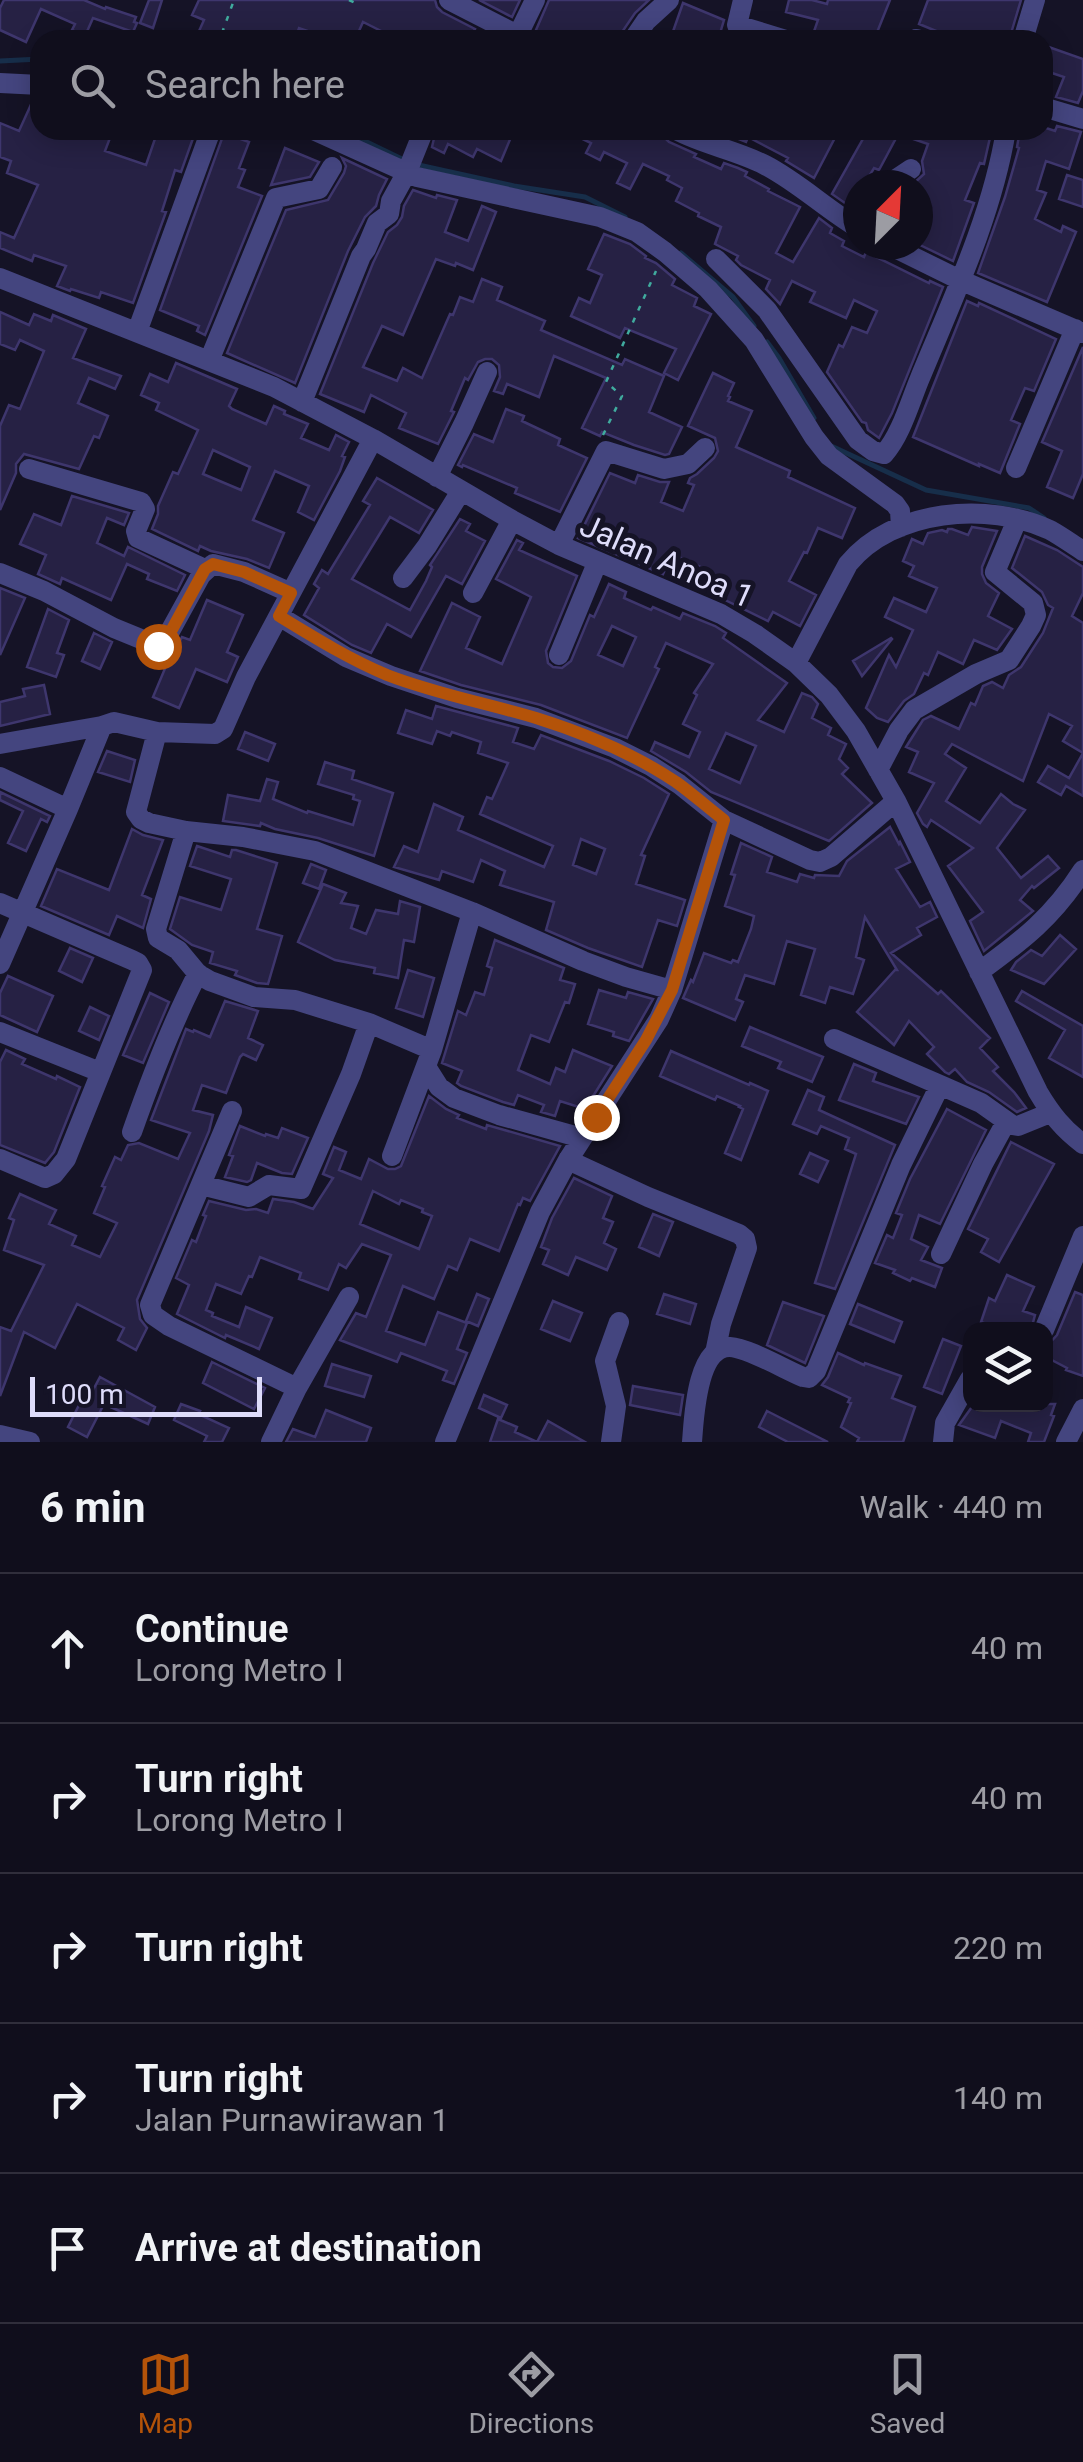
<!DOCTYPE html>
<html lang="en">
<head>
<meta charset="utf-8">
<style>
  body { margin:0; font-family:Roboto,sans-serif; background:#1e1c29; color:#f1f3f6 }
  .controls { position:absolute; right:30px; bottom:30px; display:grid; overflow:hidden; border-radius:20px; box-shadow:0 5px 25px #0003 }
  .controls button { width:90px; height:90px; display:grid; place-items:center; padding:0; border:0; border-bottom:2px solid #302e3b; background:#100e1c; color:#f1f3f6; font:50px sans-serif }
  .compass { position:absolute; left:843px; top:170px; width:90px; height:90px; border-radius:50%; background:#100e1c; box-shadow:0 5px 25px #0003; rotate:24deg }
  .scale { position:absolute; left:30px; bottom:25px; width:232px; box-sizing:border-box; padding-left:10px; border:5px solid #dedcfa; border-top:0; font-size:28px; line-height:35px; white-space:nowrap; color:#dedcfa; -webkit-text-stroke:8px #151326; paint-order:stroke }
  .stop { position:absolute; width:30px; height:30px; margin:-22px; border:8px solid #b45309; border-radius:50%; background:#fff }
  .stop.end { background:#b45309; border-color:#fff; box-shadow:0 2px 10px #0008 }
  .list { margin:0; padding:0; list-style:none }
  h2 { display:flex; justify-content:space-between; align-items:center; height:130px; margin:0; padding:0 40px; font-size:42px }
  h2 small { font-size:32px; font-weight:400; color:#9c9ca3 }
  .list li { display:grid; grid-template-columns:65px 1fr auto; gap:30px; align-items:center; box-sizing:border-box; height:150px; padding:0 40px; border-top:2px solid #302e3b }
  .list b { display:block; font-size:38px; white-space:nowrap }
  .list p { margin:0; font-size:32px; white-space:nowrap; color:#9c9ca3 }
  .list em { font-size:32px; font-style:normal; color:#9c9ca3 }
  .icon { flex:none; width:55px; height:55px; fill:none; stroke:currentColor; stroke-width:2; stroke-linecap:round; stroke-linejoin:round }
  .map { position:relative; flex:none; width:1083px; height:1442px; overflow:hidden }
  .search { position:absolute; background:#100e1c; box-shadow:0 5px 25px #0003; left:30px; right:30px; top:30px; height:110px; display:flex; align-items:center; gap:25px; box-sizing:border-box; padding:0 35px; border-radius:30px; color:#9c9ca3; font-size:38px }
  .sheet { height:880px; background:#100e1c }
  nav { display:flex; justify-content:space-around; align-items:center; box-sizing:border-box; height:140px; border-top:2px solid #302e3b; background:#100e1c; font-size:28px; color:#9c9ca3 }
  nav a { display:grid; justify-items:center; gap:5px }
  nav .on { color:#b45309 }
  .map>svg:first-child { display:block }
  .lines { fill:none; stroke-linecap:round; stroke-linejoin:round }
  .stream { stroke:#172e4a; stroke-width:5 }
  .building { fill:#262144; stroke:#3e366d; stroke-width:2.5; fill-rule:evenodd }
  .path { stroke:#40ab9e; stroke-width:2.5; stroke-dasharray:5 8; stroke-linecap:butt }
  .minor { stroke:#44457f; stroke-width:20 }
  .route { stroke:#b45309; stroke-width:12 }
  .labels { text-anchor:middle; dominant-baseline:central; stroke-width:10; stroke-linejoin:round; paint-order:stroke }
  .street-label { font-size:32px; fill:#dedcfa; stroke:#151326 }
</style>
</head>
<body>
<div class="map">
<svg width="1083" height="1442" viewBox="0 0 1083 1442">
  <rect width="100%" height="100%" fill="#151326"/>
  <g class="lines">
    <path class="stream" d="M0,61L40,59
      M342,130L404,160
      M414,164L514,186L585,197L625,217
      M681,253L733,297L754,326
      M767,342L779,358L814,418
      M829,445L926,490L1029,508L1044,518"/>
  </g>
  <path class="building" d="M4,0H84L105,9L106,7L136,17L134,22L137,23L133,32L93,18L85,36L72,30L75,24L41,9L26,42L0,30V8Z
    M149,0H162L153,28L140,23Z
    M199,0H435L437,7L442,12L475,29L469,40H384L387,34L363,22L355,40H334L299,28L295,40H287L273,35L271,40H195L204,20L192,15Z
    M479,0H520L512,17Z
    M549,0H649L635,13L622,32L619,40H541L536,30Z
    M789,0H812L827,4L828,0H890L874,40H811L818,20L786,12Z
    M928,0H1021L1009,40H958L919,24Z
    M683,3L724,20L718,40H670Z
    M1043,45L1083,59V91L1078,103L1056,97L1064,77L1043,70Z
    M34,98L40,99V130H113L105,151L146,165L158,130H196L181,172L175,170L162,211L166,212L133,303L101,292L99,298L71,289L70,291L57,286L66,266L34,255L32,261L0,248V232L14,238L38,185L7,173L11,161L0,157V123L19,131Z
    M1057,126L1081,132L1069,169L1046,161L1037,190L1046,193L1035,219L1061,232L1063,226L1076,232L1047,302L978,273L1005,197L1019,148L1017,147L1020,130H1043V127L1055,131Z
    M436,130H514L501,161L477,149L473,157L448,144L444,153L432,147Z
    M564,130H662L664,137L669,142L696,154L694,157L721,169L724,163L738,168L747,172L745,176L769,189L768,191L800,207L776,253L793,262L819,218L832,228L830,233L844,241L842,246L864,257L866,252L929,283L930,281L943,287L892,413L879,438L868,430L866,423L862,422L827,372L839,345L843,347L852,327L867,333L877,311L854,300L846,318L810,302L815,292L792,281L780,304L766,289L770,280L741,265L736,260L738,256L715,244L721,227L698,216L699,213L676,201L682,188L667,180L669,176L643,164L630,189L617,183L627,163L604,152L600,160L586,153L591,143Z
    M716,130H839L814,178L786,161L788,158L748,137L746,142Z
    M868,130H875L895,140L879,170L874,168L864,185H858V196L852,208L832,194Z
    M893,130H982L991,133L984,164L980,163L965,200L974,203L953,261L918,244V223L922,213L918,212V185H912L924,174L922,161L928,144L893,132Z
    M224,133L249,142L239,168L245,170L238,187L262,196L205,335L197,331L199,326L160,310Z
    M285,148L319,162L310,177L271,185Z
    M342,158L387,179L379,195L376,206L365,217L348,251L295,383L227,353L286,210L328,200L344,173L346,166Z
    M1067,175L1083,180V207L1059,199Z
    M413,190L436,198L437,195L457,200L445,232L468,241L482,206L496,212L473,270L456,263L455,266L436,259L403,335L382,326L363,367L397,381L403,368L422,378L450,314L453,315L460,297L473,302L482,279L502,287L497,300L545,321L541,330L622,365L625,359L664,376L649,412L682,427L669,454L665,455L634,445L602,432L600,436L582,428L606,378L554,356L539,397L507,384L503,394L494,391L500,377L499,365L492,359H485L478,362L468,380L465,378L451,411L454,412L438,444L399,428L406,413L371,395L364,412L320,394L373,263L388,232L397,225L402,217L404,206Z
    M604,234L630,244L646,256L645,258L656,263L675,279L672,285L697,298L694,306L711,314L678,380L664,373L676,349L625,328L620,338L571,316L579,298L590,303L602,275L588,269Z
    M967,301L978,306L979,303L1056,339L1034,391L1025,388L1011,420L1020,424L1000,473L979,464V466L913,437Z
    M0,312L29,325L34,314L51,321L53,315L86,329L73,358L121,376L115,389L89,378L78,403L108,416L99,438L94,436L79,469L24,454L16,464V473L0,510V426L9,405L20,409L44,351L20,340L15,350L0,344Z
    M1083,347V474L1073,498L1047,487L1062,451L1042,442Z
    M176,363L237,389L229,406L232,409L266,424L274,406L285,411L284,414L308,424L301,438L329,450L336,435L349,442L342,456L345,457L340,471L314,520L298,512L309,486L275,471L253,520L284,533L269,568L247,559L211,551L200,546L198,551L152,529L158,514V506L173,472L178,474L198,430L156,410L159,403L141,395L150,374L168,382ZM213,450L250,467L241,490L203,474Z
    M713,373L734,383L728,396L730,397L728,401L752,411L736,447L790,471L788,477L855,508L842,538L818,528L807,553L804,552L789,581L816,595L800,626L773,612L768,621L719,597L724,585L700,574L703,568L672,554L663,574L578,538L610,473L635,483L638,475L660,482H669L661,502L683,511L694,485L688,483L690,478L697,474L714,458L718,451L715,438L688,426Z
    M506,409L524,416L522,421L560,439L558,445L587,458L560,512L515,493L517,488L463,465L462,467L458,465L474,434L493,442Z
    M377,478L433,510L419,533L390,517L352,579L410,610L426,581L432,567L430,565L460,519L470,524L466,531L485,541L462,584L446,576L411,637L387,624L371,653L352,645L304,615L319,588L314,584L322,570L328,574L370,505L363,501Z
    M72,496L129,513L124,525L107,518L97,543L124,556L128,547L185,575L177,591L147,579L149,574L127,564L111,600L62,578L60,584L38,574L46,555L20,544L34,514L61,525Z
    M972,527L997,531L982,567V574L986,583L999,593L988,616L1012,629L997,650L974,640L963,664L938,652L928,675L924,673L914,694L904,701L888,722L877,718L866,708L889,655L896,667L913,630L885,617L894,598L926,612L937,588L909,576L914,566L903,561L912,539L923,544L928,533L942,530L947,532L948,529H952L968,535Z
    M1025,536L1057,550L1083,567V593L1072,616L1083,623V796L1066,786L1061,795L1038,782L1048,766L1069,778L1083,753L1063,741L1072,726L1049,714L1023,781L952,744L945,754L966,768L946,801L980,823L1001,794L1013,804L1025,810L997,848L1021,878L1048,856L1059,868L1034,888L1032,886L1020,900L1033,911L984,951L970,921L983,912L948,866L973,848L931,820L927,827L923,824L917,813L934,783L909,772L918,752L906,747L923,720L931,716L959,729L971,703L975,705L983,686L992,682L1003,688L1009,675L1021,667L1043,633L1053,608L1048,605L1042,592L1012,568Z
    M517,540L523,543L519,550L577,576L546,651L548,663L553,667L562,668L571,661L590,615L594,617L609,584L626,592L624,598L651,610L653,607L680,619L683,613L715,626L726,633L723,638L787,683L758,720L784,732L802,693L812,697L818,704L812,718L831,728L828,735L846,744L839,759L848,768L842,774L872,803L829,841L711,792L686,772L651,751L655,742L689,757L700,732L683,724L697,695L694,693L713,664L666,643L655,667L659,669L627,738L541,705L461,685L420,671L452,603L480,617L466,648L502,664L531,597L496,579ZM612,626L636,637L623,666L598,655ZM726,733L756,746L740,783L709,769Z
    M0,588L25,598L0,655Z
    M207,600L243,615L227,652L238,657L227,682L196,669L179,708L153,697L169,659L166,658L174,652L182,637L190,640Z
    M48,609L69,620L57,653L64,655L56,677L27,667Z
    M94,633L112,642L100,669L82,661Z
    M891,638L892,639L862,676L853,661Z
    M44,685L50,714L0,726V702L25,696L23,689Z
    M436,706L518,728L513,742L534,749L541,735L609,761L644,778L669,794L641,855L645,856L636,884L685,900L677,926L658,920L642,967L588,948L546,930L554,902L500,885L505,871L481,860L473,882L442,871L439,880L394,867L404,846L418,852L434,804L463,817L458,830L544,867L553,846L480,814L487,797L492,799L508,763L478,753L481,742L452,732L450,736L437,731L432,744L398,733L406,710L432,719ZM581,839L605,849L596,874L573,865Z
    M245,732L275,744L268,761L238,749Z
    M107,751L135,760L130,782L98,772Z
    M325,762L354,771L352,779L393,793L374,856L318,838L275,829L261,823L260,826L223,821L228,795L260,801L267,779L278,782L273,799L307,813L308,811L353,825L360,801L353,799L354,795L318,784Z
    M0,792L50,816L47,822L41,819L26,851L8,843L23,811L0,800Z
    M890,827L899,844L900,842L910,862L896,869L920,907L930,902L937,917L917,928L921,935L891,953L938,994L941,991L990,1038L980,1048L998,1067L993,1071L1014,1092L1026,1108L1017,1112L989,1092L967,1082L955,1069L949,1074L945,1072L927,1054L934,1047L909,1021L894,1045L857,1012L895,970H897L865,917L856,957L864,960L853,994L830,987L825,1003L801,995L815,949L787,941L774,984L745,975L736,999L743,1002L735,1020L683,998L691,980L693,982L704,953L731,963L733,960L738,962L751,929L754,916L725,906L735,875L731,874L741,843L772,857L767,872L797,882L800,874L814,878L815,875L839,876L847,861Z
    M132,829L143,835L163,840L142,895L151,899L143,928L117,916L109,935L41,906L57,869L109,890Z
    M197,846L230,857L232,850H236L277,863L257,929L282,936L268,984L257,983L235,975L237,971L210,963L213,952L192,945L170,929L180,897L221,910L231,879L190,866Z
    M311,864L326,870L319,889L303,883Z
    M323,884L346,893L341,903L358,906L351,928L366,934L376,910L398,914L400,901L420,907L414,942L404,940L398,978L374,973L375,968L335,960L298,942Z
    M1060,935L1076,949L1044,984L1011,970L1016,962L1031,950L1042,956Z
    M495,940L564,968L560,980L575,984L569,1003L565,1002L549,1042L531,1035L518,1070L550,1084L556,1068L565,1072L573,1050L612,1066L585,1109L560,1101L555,1116L541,1112L544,1105L518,1095L514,1105L503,1102L461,1086L457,1083L462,1071L442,1063L458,1011L466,1015L475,992L484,995L492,968L487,966Z
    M70,948L93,958L82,982L59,971Z
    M408,970L434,978L423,1017L396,1008Z
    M8,976L53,996L37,1032L0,1015V993Z
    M599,990L626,998L628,992L653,999L629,1041L613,1036L614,1032L588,1024Z
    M1022,991L1083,1026V1077L1049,1058L1065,1030L1016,1001Z
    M150,993L169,1002L143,1063L123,1055Z
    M225,1001L258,1011L248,1038L263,1045L256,1060L243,1054L240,1057L226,1093L202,1085L193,1110L213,1115L209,1131L137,1300L140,1319L147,1328L136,1350L118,1340L124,1328L77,1304L55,1348L24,1332L0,1396V1327L11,1331L44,1265L4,1250L14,1220L9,1218L20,1194L56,1210L49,1224L76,1236L72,1245L100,1257L117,1223L94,1213L105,1187L102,1186L115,1157L121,1160L128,1145L139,1143L178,1159L190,1133L151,1120L186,1029L193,1032L194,1030L210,1037Z
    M90,1007L109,1016L99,1040L79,1031Z
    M750,1027L823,1057L812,1082L778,1068L781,1062L742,1046Z
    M6,1050L25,1059L22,1064L56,1079L57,1076L80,1087L54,1152L45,1163L0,1145V1062Z
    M671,1051L749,1085L750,1083L768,1091L741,1160L725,1153L743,1109L739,1107L740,1106L717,1096L715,1100L660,1076Z
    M854,1064L876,1073L873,1081L919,1097L906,1124L839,1100Z
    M808,1090L824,1097L819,1110L895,1145L835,1289L815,1283L856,1154L845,1149L849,1138L821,1126L817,1134L793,1124Z
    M429,1096L446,1109L459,1115L457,1118L486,1129L487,1125L560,1146L530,1201L523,1198L520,1205L518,1204L499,1251L470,1239L457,1270L448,1266L434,1299L403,1286L386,1331L425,1345L438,1312L467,1323L457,1349L467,1353L454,1384L443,1380L447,1371L419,1360L401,1353L397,1362L340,1340L356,1313L366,1317L391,1255L362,1244L346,1268L339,1264L328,1290L299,1279L301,1273L260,1257L252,1277L249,1276L241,1294L216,1284L206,1310L213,1313L212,1316L239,1327L246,1307L272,1318L259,1349L226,1335L225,1338L177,1314L189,1285L176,1278L192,1240L196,1242L206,1216L203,1215L209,1201L246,1210L256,1209L268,1213L273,1199L294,1202L313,1209L333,1178L323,1174L334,1147L346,1152L339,1170L361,1179L369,1159L388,1169H395L401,1166ZM373,1191L399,1204L401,1200L423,1209L422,1212L432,1216L419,1249L360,1224Z
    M947,1109L986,1130L940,1224L919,1215L911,1239L928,1247L921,1260L942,1268L935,1287L912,1278L910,1281L893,1273L895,1270L875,1263L887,1235L893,1238L902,1215L896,1213L910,1179Z
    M240,1126L265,1136L266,1134L278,1138L282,1128L308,1138L292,1174L282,1173L257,1163L251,1180L247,1182L225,1177L233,1156L229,1155Z
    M1011,1142L1054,1164L999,1262L981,1252L988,1239L968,1229Z
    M810,1153L828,1161L818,1182L800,1174Z
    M574,1178L612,1196L603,1218L613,1222L604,1243L616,1249L607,1270L576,1257L568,1275L543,1264L549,1250L541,1247L552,1218Z
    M653,1214L673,1222L659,1256L639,1247Z
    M1007,1275L1034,1287L1023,1311L1035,1315L1031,1330H1003L981,1322L989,1298L995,1301Z
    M1075,1292L1083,1295V1376L1066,1370L1067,1368L1046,1357V1347L1057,1335Z
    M477,1294L489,1299L478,1326L466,1321Z
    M664,1294L696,1304L690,1324L657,1314Z
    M553,1301L582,1313L570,1341L541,1329Z
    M783,1302L824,1316L805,1363L767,1345Z
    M858,1304L902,1322L894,1342L850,1324Z
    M943,1339L961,1346L942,1394L924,1387Z
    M838,1353L864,1365L865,1363L901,1376L892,1398L915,1407L903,1442H857L859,1438L841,1427L851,1403L848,1402L850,1398L822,1385L828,1377Z
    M212,1362L265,1388L254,1409L203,1383Z
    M332,1364L371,1376L364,1397L325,1386Z
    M100,1377L155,1407L148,1424L104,1404L87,1437L68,1427L87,1389L92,1392Z
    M633,1386L683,1395L680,1415L630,1405Z
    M484,1395L507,1405L501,1418L479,1408Z
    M181,1404L200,1411L198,1414L229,1428L222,1442H204L207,1436L174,1420Z
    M974,1404H1055L1051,1415L1054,1416L1044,1442H1028L1031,1433L1001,1421L995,1438L959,1425Z
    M326,1410L371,1428L366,1442H286L293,1429L315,1437Z
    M767,1411L828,1442H788L759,1427Z
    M498,1419L517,1427L515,1432L537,1442L548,1421L585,1442H490Z"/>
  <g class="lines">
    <path class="path" d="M349,0L360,5
      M222,33L234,0
      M603,435L622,396L606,382L656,271"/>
    <path class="minor" d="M449,0L527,40
      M743,0L737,25L786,40
      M518,35L535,0
      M916,39L920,40
      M633,40L646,21L669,0
      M1023,40L1035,0
      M0,83L40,85
      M1043,107L1083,119
      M313,130L417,177L600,217L637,232L665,252L708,289L754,340L814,437L829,456L895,504L900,511L901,527
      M676,130C704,145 736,150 765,165C798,182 826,209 858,228
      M887,185L911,169
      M889,245L960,280L1083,333
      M716,259L767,310L858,440L873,451L884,454C901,435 910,402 920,378C953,298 992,216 1006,130
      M0,278L274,387L373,439L512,520L559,545L721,614L755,634L796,663L829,695L856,731L896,801L1038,1092C1051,1114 1063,1129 1083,1144
      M137,332L211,130
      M209,361L276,198L319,189L332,167
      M302,402L361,256L366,249L377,223L389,214L391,201L407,172L423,132
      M373,439L246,677L223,729L215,734L157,732L136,812L141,819L149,823L186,831L243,837L315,851L472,912L583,961L626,977L672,990
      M1016,468L1075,329
      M29,469L141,502L145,509L136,531L138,538L205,569
      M437,477L464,423L487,372
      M559,545L606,451L664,469L688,464L705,448
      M0,573L44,591L114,628L158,646L163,644L201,575L213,564L244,572L291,593
      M403,578L427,546L461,491
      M473,593L512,520
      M279,616L346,657L391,676L457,698L536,718L615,748L651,766L679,784L724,820L810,860L820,862L831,857L896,801
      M559,655L597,563
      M796,663L848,564C893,509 988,501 1050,530C1061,536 1072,544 1083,551
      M0,744L102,726
      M878,770L899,730L914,710L976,674L1009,660L1031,626L1036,615L1033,603L995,572L1017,520
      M0,777L68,809L102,726L114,722L157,732
      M186,831L156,929L158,938L178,950L198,974L210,981L254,997L295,1000L369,1023L351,1074L301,1189L269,1185L249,1197L201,1185
      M0,903L132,960L138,963L142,970L66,1159L54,1174L45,1178L0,1159
      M0,964L68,809
      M979,972C1023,940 1053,917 1083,870
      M369,1023L432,1050L392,1156
      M0,1032L100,1072
      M834,1039L940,1085
      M432,1050L472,912
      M427,1068L439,1087L454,1098L499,1115L582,1138
      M232,1111L150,1305L153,1315L169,1326L297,1388L271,1442
      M132,1132C151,1078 171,1025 198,973
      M568,1160L648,1197L739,1234L745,1239L747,1248L721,1324L715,1353
      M941,1254L983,1164L1006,1122
      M1044,1330L1083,1236
      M297,1388L349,1297
      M0,1435L30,1442
      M445,1442L540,1212L568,1160L659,1019L672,990L724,820
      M611,1442L616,1406L605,1361L619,1322
      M692,1442C694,1419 696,1346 730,1347C748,1348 784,1369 803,1377L809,1378L816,1371L901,1165L940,1085L981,1103L1012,1125L1018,1126L1050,1113
      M943,1442L945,1423L970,1379
      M1066,1442L1083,1409"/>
  </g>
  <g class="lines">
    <path class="route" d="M158,646L164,644L205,569L213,564L244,572L291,593L279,616C315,638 349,659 387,675C436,694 486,703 536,718C584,733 634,754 676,782C693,794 708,808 724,820L672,990L646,1040L596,1117"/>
  </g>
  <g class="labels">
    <g class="street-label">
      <text transform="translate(667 561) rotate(24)">Jalan Anoa 1</text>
    </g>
  </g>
</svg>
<div class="controls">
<button><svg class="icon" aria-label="layers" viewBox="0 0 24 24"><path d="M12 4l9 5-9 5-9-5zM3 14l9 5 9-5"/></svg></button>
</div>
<svg class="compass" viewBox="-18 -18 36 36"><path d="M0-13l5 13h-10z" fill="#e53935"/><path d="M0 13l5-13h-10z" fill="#9c9ca3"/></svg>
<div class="scale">100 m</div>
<div class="stop" style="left:158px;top:646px"></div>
<div class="stop end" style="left:596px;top:1117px"></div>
<div class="search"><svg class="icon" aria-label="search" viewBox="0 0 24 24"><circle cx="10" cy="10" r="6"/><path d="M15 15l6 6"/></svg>Search here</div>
</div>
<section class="sheet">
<h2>6 min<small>Walk · 440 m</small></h2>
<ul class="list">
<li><svg class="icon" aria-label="ahead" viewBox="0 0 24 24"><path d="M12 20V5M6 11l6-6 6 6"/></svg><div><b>Continue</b><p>Lorong Metro I</p></div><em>40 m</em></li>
<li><svg class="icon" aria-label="right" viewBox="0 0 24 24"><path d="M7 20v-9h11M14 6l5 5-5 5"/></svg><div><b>Turn right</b><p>Lorong Metro I</p></div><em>40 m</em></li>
<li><svg class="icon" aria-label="right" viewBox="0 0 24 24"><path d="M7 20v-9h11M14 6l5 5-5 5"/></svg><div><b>Turn right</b></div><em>220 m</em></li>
<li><svg class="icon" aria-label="right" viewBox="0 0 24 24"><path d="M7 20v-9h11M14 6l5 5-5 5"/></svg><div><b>Turn right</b><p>Jalan Purnawirawan 1</p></div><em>140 m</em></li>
<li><svg class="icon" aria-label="arrive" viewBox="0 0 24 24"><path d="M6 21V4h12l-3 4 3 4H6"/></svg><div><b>Arrive at destination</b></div></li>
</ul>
</section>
<nav>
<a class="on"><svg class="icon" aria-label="map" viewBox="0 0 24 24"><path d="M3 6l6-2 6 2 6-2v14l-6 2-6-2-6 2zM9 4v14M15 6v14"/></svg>Map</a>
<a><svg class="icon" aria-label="directions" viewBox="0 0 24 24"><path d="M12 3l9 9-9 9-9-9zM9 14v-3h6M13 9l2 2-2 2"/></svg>Directions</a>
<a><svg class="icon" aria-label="saved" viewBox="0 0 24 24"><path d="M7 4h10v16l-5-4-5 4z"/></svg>Saved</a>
</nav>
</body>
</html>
